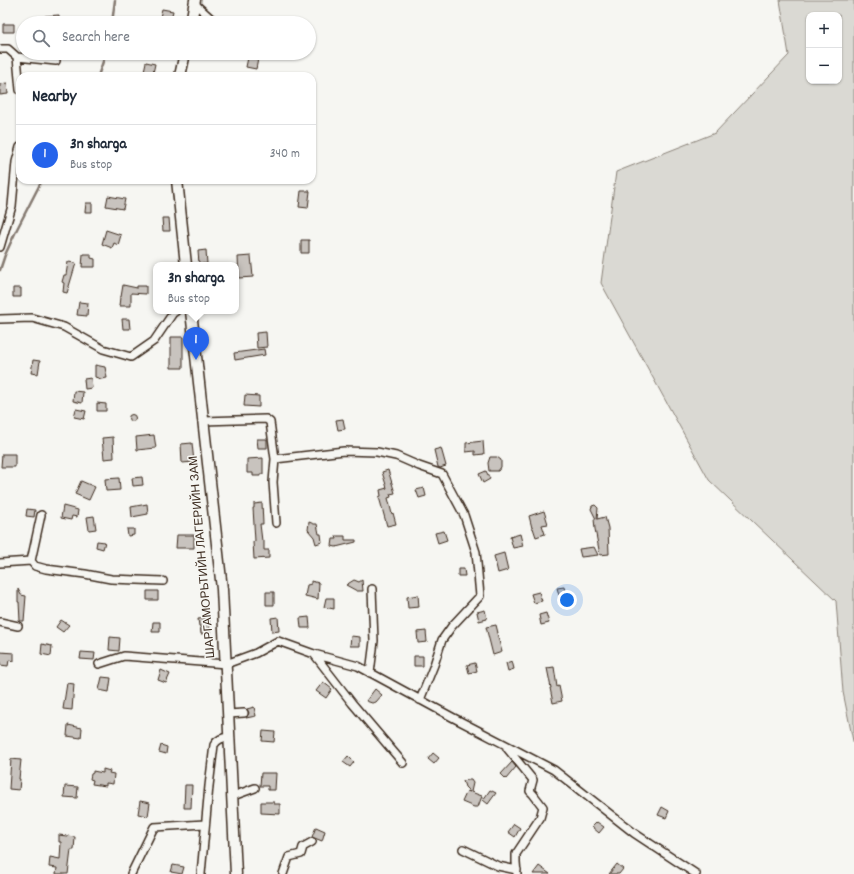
<!DOCTYPE html>
<html lang="en">
<head>
<meta charset="utf-8">
<style>
  body { margin:0; font-family:Dekko,sans-serif; background:#f6f6f7; color:#1f2937 }
  .controls { position:absolute; right:12px; top:12px; display:grid; overflow:hidden; border-radius:8px; box-shadow:0 1px 3px #0004 }
  .controls button { width:36px; height:36px; display:grid; place-items:center; padding:0; border:0; border-bottom:1px solid #e0e1e3; background:#fff; color:#1f2937; font:20px sans-serif }
  .you { position:absolute; left:567px; top:600px; width:14px; height:14px; margin:-10px; border:3px solid #fff; border-radius:50%; background:#1a73e8; box-shadow:0 0 0 6px #1a73e833 }
  .badge { display:grid; place-items:center; width:26px; height:26px; border-radius:50%; background:#2563eb; color:#fff; font-size:13px; font-weight:700 }
  .pin { position:absolute; translate:-50% -33px; filter:drop-shadow(0 1px 2px #0008) }
  .pin::after { content:''; position:absolute; top:21px; width:14px; height:12px; background:inherit; clip-path:polygon(0 0,100% 0,50% 100%) }
  .popup { position:absolute; left:153px; top:262px; width:86px; height:52px; box-sizing:border-box; display:grid; place-content:center; border-radius:8px; background:#fff; filter:drop-shadow(0 1px 3px #0005); font-size:13px; white-space:nowrap; color:#747a83 }
  .popup b { font-size:15px; color:#1f2937 }
  .popup::after { content:''; position:absolute; left:50%; top:100%; margin-left:-8px; border:8px solid transparent; border-top-color:#fff }
  .list { margin:0; padding:0; list-style:none }
  h2 { display:flex; justify-content:space-between; align-items:center; height:52px; margin:0; padding:0 16px; font-size:17px }
  h2 small { font-size:13px; font-weight:400; color:#747a83 }
  .list li { display:grid; grid-template-columns:26px 1fr auto; gap:12px; align-items:center; box-sizing:border-box; height:60px; padding:0 16px; border-top:1px solid #e0e1e3 }
  .list b { display:block; font-size:15px; white-space:nowrap }
  .list p { margin:0; font-size:13px; white-space:nowrap; color:#747a83 }
  .list em { font-size:13px; font-style:normal; color:#747a83 }
  .icon { flex:none; width:22px; height:22px; fill:none; stroke:currentColor; stroke-width:2; stroke-linecap:round; stroke-linejoin:round }
  .map { position:relative; flex:none; width:854px; height:874px; overflow:hidden }
  .search { position:absolute; background:#fff; box-shadow:0 1px 3px #0004; left:16px; top:16px; width:300px; height:44px; display:flex; align-items:center; gap:10px; box-sizing:border-box; padding:0 14px; border-radius:22px; color:#747a83; font-size:15px }
  .panel { position:absolute; background:#fff; box-shadow:0 1px 3px #0004; left:16px; top:72px; width:300px; height:112px; border-radius:12px }
  .map>svg:first-child { display:block }
  .green { fill:#dad9d3; stroke:#8a8278; fill-rule:evenodd }
  .lines { fill:none; stroke-linecap:round; stroke-linejoin:round }
  .stream { stroke:#857a71; stroke-width:2.5 }
  .building { fill:#c8c3be; stroke:#3b2a1e }
  .street-casing { stroke:#3b2a1e; stroke-width:10 }
  .secondary-casing { stroke:#3b2a1e; stroke-width:13 }
  .street { stroke:#f6f6f2; stroke-width:7 }
  .secondary { stroke:#f6f6f2; stroke-width:10 }
  .labels { text-anchor:middle; dominant-baseline:central; stroke-width:3; stroke-linejoin:round; paint-order:stroke }
  .street-label { font-size:12px; fill:#3b2a1e; stroke:#f6f6f2 }
</style>
</head>
<body>
<div class="map">
<svg width="854" height="874" viewBox="0 0 854 874">
  <rect width="100%" height="100%" fill="#f6f6f2"/>
  <filter id="ink" filterUnits="userSpaceOnUse"><feTurbulence type="fractalNoise" baseFrequency=".025" numOctaves="2"/><feDisplacementMap in="SourceGraphic" scale="8" xChannelSelector="R" yChannelSelector="G"/><feConvolveMatrix kernelMatrix="1 2 1 2 8 2 1 2 1" color-interpolation-filters="sRGB"/></filter>
  <g filter="url(#ink)">
    <path class="green" d="M780,0H854V746L843,692L836,601L709,480L601,283L616,172L715,133L789,55ZM809,15H839V81H809Z"/>
    <g class="lines">
      <path class="stream" d="M112,23L115,0
        M98,76L106,53
        M40,184L43,180
        M0,270L5,255L17,229L39,186"/>
    </g>
    <path class="building" d="M162,9L173,11L171,19L160,17Z
      M59,15V23H46L45,16Z
      M3,24H14V32H3Z
      M249,53L259,54L256,69L246,67Z
      M146,62L155,64L153,73L144,71Z
      M7,83L8,94L0,95V84Z
      M301,191H310L308,208L299,207Z
      M108,196L125,199L123,209L106,206Z
      M86,203H92V212H85Z
      M162,218H169L170,231H163Z
      M106,230L121,235L118,245L114,243L112,248L102,244Z
      M301,240H309V253H301Z
      M206,250L207,264H199L198,251Z
      M83,254H91V258L95,259V267H82Z
      M251,256L253,277L239,278L238,257Z
      M68,262L76,263L67,293L63,292L64,283L62,282L64,275H66Z
      M123,285L137,288V286H146V294L131,293V306H119L120,297H121Z
      M13,288H21V297H13Z
      M79,302L88,303L87,316L77,315Z
      M122,319H129L130,329H123Z
      M266,332L267,347L257,348L256,333Z
      M171,337H183V368H171Z
      M264,349L265,355L235,360L234,353Z
      M33,360L40,361L38,374L31,373Z
      M95,365L105,367L107,378L101,379L95,377Z
      M91,378L92,388L85,389L84,379Z
      M74,391L83,392L82,403L73,401Z
      M245,395L259,396V407L244,406Z
      M97,403L106,404V411H97Z
      M76,409L86,411L84,419L74,417Z
      M128.5 418a3.5 3.5 0 1 1 7 0a3.5 3.5 0 1 1-7 0Z
      M343,419L345,429L338,430L336,420Z
      M154,435L156,448L137,450L136,437Z
      M113,437L114,458L104,459L102,438Z
      M257,439H267V448H258Z
      M483,441L484,454L475,455V451L466,452V443Z
      M192,443L194,462L182,463L181,444Z
      M441,448L446,466L440,468L438,467L434,450Z
      M2,454H15V467H1Z
      M490,457H497L501,460V467L498,471H489L488,463Z
      M263,458V474H260V476H253V473H247V459Z
      M388,470L395,493L390,494L391,497L388,498L392,514L393,513L396,524L387,526L379,497L381,496L380,490L387,488L382,472Z
      M486,471L490,479L483,483L479,474Z
      M142,477L143,485L133,486L132,478Z
      M119,478L120,490L106,491L105,479Z
      M81,481L95,487L89,500L75,494Z
      M424,488L426,496L419,498L416,490Z
      M262,503L263,524H260L262,541H264V550H269V558L254,559L253,542L255,541L253,508H254V504Z
      M147,504L148,514L132,517L131,507Z
      M595,505L598,508L597,519L605,517L608,528L609,554L600,555L595,529L594,519H596L591,509L592,506Z
      M63,506L78,510L77,517L72,516L71,520L61,518Z
      M27,509L35,510L34,517L26,516Z
      M544,511L548,524L542,525L545,534L536,537L533,528H532L529,516Z
      M94,516L96,529L89,530L87,517Z
      M309,522L314,524H317L319,534H321L322,542L316,544L314,537L308,530Z
      M127,529H134V535L128,536Z
      M444,531L447,540L438,543L435,533Z
      M520,534L523,546L513,548L510,537Z
      M177,535H194V548H176Z
      M336,536H345V540H356V542L336,547L332,546L333,539H337Z
      M97,541L105,542L103,549L96,547Z
      M594,547L598,555L581,557L579,549Z
      M504,553L508,570L498,573L494,556Z
      M458,569H464L465,576H458Z
      M354,580L359,582L362,580L363,591H357L346,585Z
      M311,581L319,583L318,599L305,596L307,585L311,584Z
      M564,587L566,596L560,598L557,588Z
      M18,589L21,595L26,596L24,621H20L19,602H18Z
      M147,591H158V600H147Z
      M266,592H274V605H266Z
      M539,592L542,601L534,603L531,594Z
      M418,595L419,607L408,608L407,597Z
      M326,598H334V609L324,607Z
      M485,610L487,619L479,621L477,612Z
      M546,613L549,623L541,625L539,615Z
      M278,617L279,631L272,632L271,618Z
      M309,617L310,628H301L300,618Z
      M209,618L210,633L201,634L200,626H199L198,619Z
      M61,620L69,625L63,632L56,627Z
      M153,622H160V632H152Z
      M496,625L498,633H497L502,652L493,655L486,627Z
      M426,631L427,642L418,643L417,632Z
      M351,636L360,637V646H350Z
      M110,637L120,638L119,651L109,650Z
      M42,644L52,646L51,656L41,654Z
      M0,652L14,653V661L9,660L8,666L0,665Z
      M81,652L95,653L94,660L80,659Z
      M414,656H423V666H414Z
      M512,661L514,669L508,671L506,663Z
      M475,663L477,671L469,673L467,665Z
      M554,667L557,687L559,686L562,701L553,703L550,688H551L547,668Z
      M161,670L170,674L166,683L158,680Z
      M102,677L111,678L109,692L99,690Z
      M323,682L332,689L326,698L316,691Z
      M67,683L74,684L72,710L63,709Z
      M375,689L382,695L376,702L372,703L366,701Z
      M254,707L256,716L246,718L249,713L247,709Z
      M68,725L82,728L81,738L67,736Z
      M263,731L275,732L274,742L262,741Z
      M161,745L167,747L166,754L159,752Z
      M433,753L439,758L434,764L428,759Z
      M348,756L354,762L350,767L343,762Z
      M11,759L21,760L19,779H20L19,790L9,789Z
      M512,762L516,767L506,779L501,774Z
      M103,769L110,771L109,773L114,774L113,784L106,783V786L92,784L93,780L90,779L91,774L93,773V771L103,773Z
      M261,773H276L275,790H268V786H260Z
      M468,780H471L473,783L471,792L482,796L478,807H474L462,802L467,791L470,792L465,787L463,781Z
      M185,785H192L191,808H184Z
      M65,786L78,787L77,798L64,797Z
      M490,790L496,793L488,804L483,800Z
      M140,801L150,803L148,816L138,814Z
      M261,802H274V804H280V814L261,813Z
      M662,807L669,811L666,818L658,815Z
      M597,822L604,827L599,833L592,827Z
      M514,824L520,828L515,837L508,832Z
      M316,827L325,831L322,841L312,837Z
      M59,835L75,837L74,850H71L68,874H56L57,868L49,867L50,857L60,859L61,842H59Z
      M617,864L623,869L619,874H609Z
      M173,865L184,867L182,874L171,872Z
      M539,866L550,874H533Z"/>
    <g class="lines">
      <defs>
        <path id="street" d="M194,3L216,23
          M0,49H8L17,57
          M20,90L17,57L56,61
          M0,247L12,206L16,162L20,147
          M0,319L32,318L64,327L103,349L131,357L154,341L173,313L176,311
          M203,421L266,419L270,422L275,459L273,482L276,523
          M275,459L344,451L377,452L396,456L419,466L442,474L464,515L476,552L480,596L452,626L442,640L434,665L420,700
          M31,561L41,515
          M0,563L31,561L35,566L46,569L85,574L111,579L163,581
          M0,622L18,626
          M314,654L352,703L403,763
          M99,664L124,656L226,664L256,653L278,641L314,654L358,666L452,717L554,770L634,833L696,874
          M370,673L374,641L372,589
          M228,714L244,713
          M507,748L533,780L530,791L533,794L543,807L540,818L516,854V862L517,874
          M233,796L255,788
          M463,849L498,866L517,870
          M131,874L154,827L205,824
          M201,874L209,786L214,745C218,739 222,738 229,737
          M283,874L289,857L301,854L303,847L312,842"/>
        <path id="secondary" d="M191,23L195,0
          M180,76L185,53
          M177,180L186,265
          M191,311L222,589L236,874"/>
      </defs>
      <use href="#street" class="street-casing"/>
      <use href="#secondary" class="secondary-casing"/>
      <use href="#street" class="street"/>
      <use href="#secondary" class="secondary"/>
    </g>
  </g>
  <g class="labels">
    <g class="street-label">
      <text transform="translate(203 557) rotate(-95)">ШАРГАМОРЬТИЙН ЛАГЕРИЙН ЗАМ</text>
    </g>
  </g>
</svg>
<div class="controls">
<button>+</button>
<button>−</button>
</div>
<div class="you"></div>
<div class="pin badge" style="left:196px;top:360px">1</div>
<div class="popup"><b>3n sharga</b>Bus stop</div>
<div class="search"><svg class="icon" aria-label="search" viewBox="0 0 24 24"><circle cx="10" cy="10" r="6"/><path d="M15 15l6 6"/></svg>Search here</div>
<section class="panel">
<h2>Nearby<small></small></h2>
<ul class="list">
<li><span class="badge">1</span><div><b>3n sharga</b><p>Bus stop</p></div><em>340 m</em></li>
</ul>
</section>
</div>
</body>
</html>
